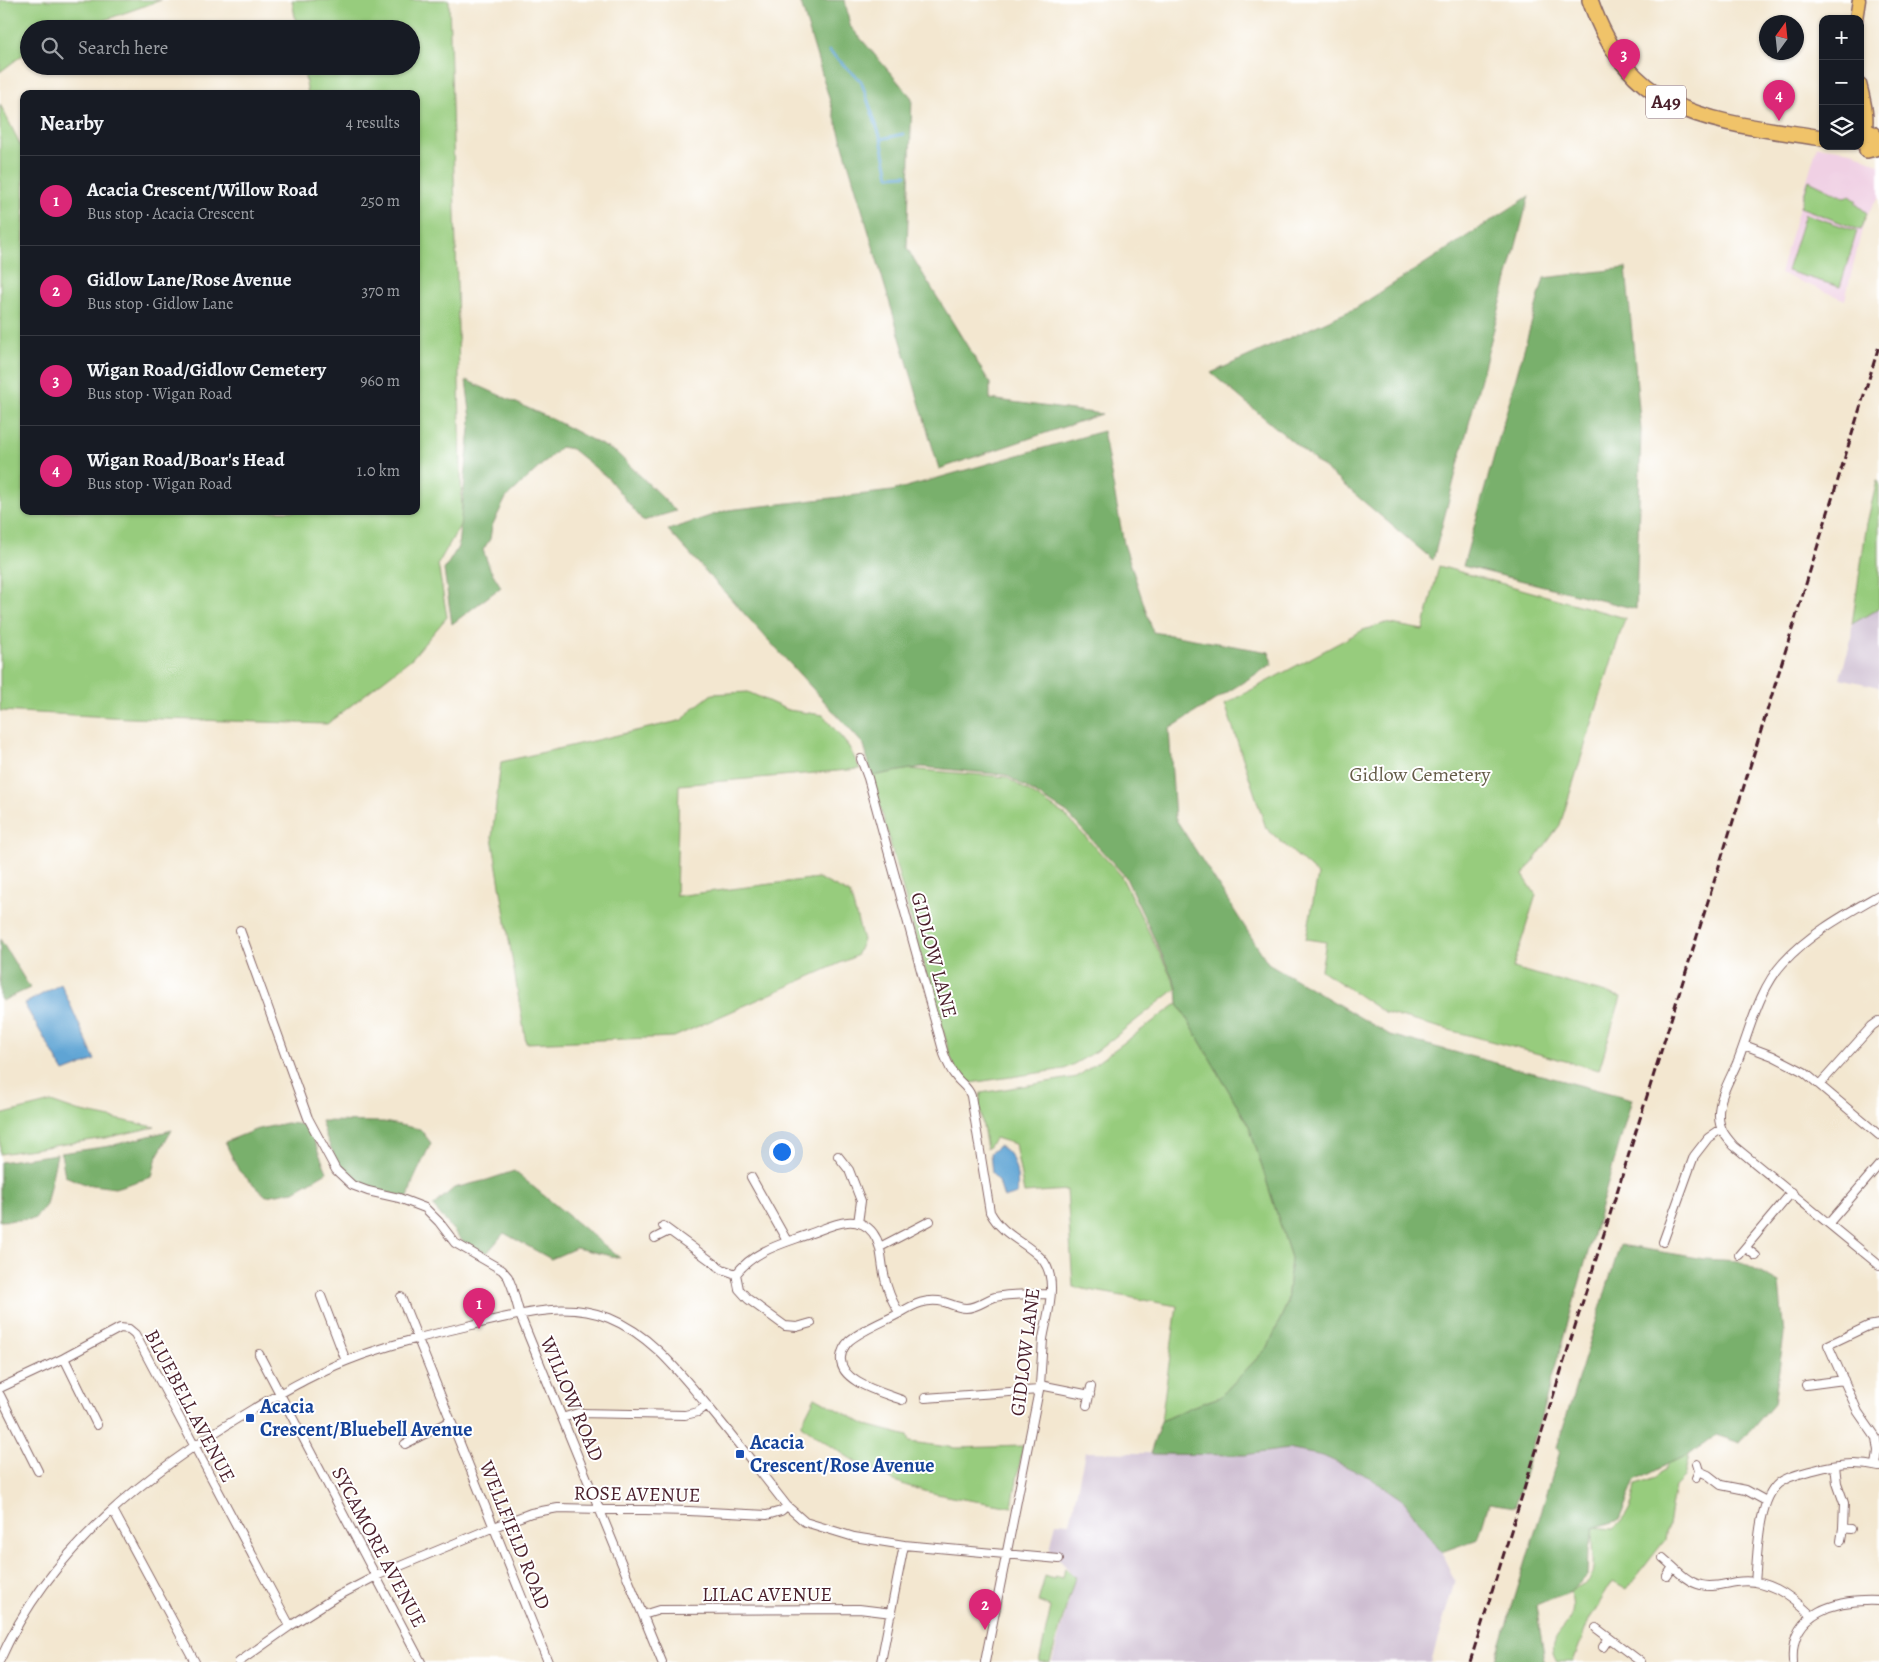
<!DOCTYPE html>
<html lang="en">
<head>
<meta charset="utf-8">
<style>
  body { margin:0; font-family:Alegreya,serif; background:#242831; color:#f1f3f6 }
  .controls { position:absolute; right:15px; top:15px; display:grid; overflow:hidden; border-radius:10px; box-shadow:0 1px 4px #0004 }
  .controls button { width:45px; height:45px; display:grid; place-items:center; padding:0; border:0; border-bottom:1px solid #363941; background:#171b24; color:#f1f3f6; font:25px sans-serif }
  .compass { position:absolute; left:1759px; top:15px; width:45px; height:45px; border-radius:50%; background:#171b24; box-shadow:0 1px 4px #0004; rotate:15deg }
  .you { position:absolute; left:781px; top:1151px; width:18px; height:18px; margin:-12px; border:4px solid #fff; border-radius:50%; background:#1a73e8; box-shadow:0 0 0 8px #1a73e833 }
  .badge { display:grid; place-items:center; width:32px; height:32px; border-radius:50%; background:#db2777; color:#fff; font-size:16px; font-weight:700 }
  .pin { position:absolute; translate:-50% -41px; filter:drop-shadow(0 1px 2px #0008) }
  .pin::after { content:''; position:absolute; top:26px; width:18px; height:15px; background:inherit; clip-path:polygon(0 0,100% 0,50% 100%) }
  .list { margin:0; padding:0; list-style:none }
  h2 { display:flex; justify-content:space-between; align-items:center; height:65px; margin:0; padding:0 20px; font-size:21px }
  h2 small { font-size:16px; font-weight:400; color:#9ea1a6 }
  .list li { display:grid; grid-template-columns:32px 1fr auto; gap:15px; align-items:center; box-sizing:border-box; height:90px; padding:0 20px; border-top:1px solid #363941 }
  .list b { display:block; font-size:19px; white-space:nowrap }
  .list p { margin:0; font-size:16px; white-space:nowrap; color:#9ea1a6 }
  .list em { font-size:16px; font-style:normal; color:#9ea1a6 }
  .icon { flex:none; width:28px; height:28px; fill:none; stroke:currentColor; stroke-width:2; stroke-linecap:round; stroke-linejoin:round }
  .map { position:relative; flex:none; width:1879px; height:1662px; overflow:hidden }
  .search { position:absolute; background:#171b24; box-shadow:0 1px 4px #0004; left:20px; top:20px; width:400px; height:55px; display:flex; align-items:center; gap:12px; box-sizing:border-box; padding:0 18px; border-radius:28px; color:#9ea1a6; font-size:19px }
  .panel { position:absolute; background:#171b24; box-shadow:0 1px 4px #0004; left:20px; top:90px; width:400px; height:425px; border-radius:10px }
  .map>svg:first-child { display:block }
  .built { fill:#f0d0e4 }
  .industrial { fill:#cebed1 }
  .green { fill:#97cc7d; stroke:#707654 }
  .forest { fill:#79b06c; stroke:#62684c }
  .water { fill:#5fa4d4; stroke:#546280 }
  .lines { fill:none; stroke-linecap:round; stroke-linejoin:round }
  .stream { stroke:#5fa4d4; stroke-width:3 }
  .street-casing { stroke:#856565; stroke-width:10 }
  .primary-casing { stroke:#856565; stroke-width:15 }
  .highway-casing { stroke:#856565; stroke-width:18 }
  .street { stroke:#fff; stroke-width:8 }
  .primary { stroke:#f0c369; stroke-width:12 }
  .highway { stroke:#f0c369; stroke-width:15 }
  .rail { stroke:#4a1f2b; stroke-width:3; stroke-dasharray:8 4; stroke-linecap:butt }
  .transit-dot { fill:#1a4fb4; stroke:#fff; stroke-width:2 }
  .labels { text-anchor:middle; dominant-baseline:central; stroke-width:4; stroke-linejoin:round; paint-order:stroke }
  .shield { fill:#fff; stroke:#80626b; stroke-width:1 }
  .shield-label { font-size:19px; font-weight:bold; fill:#4a1f2b }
  .park-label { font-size:20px; fill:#655c48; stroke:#fff }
  .street-label { font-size:20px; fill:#4a1f2b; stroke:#fff }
  .transit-label { font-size:20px; font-weight:bold; fill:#164399; stroke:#fff; text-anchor:start }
</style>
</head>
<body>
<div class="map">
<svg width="1879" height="1662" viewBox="0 0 1879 1662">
  <rect width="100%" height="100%" fill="#fff"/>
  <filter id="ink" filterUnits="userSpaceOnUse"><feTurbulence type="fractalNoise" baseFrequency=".02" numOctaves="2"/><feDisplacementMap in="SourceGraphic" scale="10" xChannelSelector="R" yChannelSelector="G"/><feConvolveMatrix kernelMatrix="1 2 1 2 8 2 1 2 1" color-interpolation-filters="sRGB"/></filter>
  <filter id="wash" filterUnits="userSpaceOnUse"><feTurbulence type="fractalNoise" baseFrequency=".0096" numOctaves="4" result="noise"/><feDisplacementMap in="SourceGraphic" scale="20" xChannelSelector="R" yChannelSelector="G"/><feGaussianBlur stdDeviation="1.12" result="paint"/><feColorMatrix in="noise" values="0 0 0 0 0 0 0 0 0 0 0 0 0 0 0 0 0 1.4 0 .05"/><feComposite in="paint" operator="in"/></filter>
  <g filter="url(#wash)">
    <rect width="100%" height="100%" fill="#f3e7d0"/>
    <path class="built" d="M1817,146L1852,151L1879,165V197L1865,217L1845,300L1780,273Z"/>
    <path class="industrial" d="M1879,608V687L1840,678L1851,641L1852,624Z
      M1288,1449L1323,1456L1369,1477L1404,1501L1441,1552L1455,1581L1431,1662H1052L1075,1577L1059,1559L1049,1554L1056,1522L1070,1523L1085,1452L1244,1455Z"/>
    <path class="green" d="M0,0H161L79,29H29V50L0,72Z
      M292,0H449L457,282L462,522L438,564L447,617L412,658L327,724L129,718L0,711V104L24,152V511H416V94H308L303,66H411V29H297Z
      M1809,180L1844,197L1850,196L1857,201L1855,203L1867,213L1860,230L1800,207Z
      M1805,214L1857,231L1840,287L1787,271Z
      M1877,481L1879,482V608L1852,624L1867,523Z
      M1439,566L1625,618L1560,825L1523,875L1536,895L1513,968L1621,997L1599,1070L1385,1013L1321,970L1326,942L1306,939L1318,875L1266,828L1225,704L1363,630L1386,623L1423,630Z
      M748,692L788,710L823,715L849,747L860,769L679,785L676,896L818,878L850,894L863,940L856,956L674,1037L526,1043L492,837L501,762L683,720L691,710L712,694Z
      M909,769L1006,777L1065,815L1120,874L1177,988L1097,1051L1065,1069L970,1083L959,1076L951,1058L914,931L872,776Z
      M1178,1003L1249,1126L1291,1258L1287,1304L1268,1347L1220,1397L1191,1407L1161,1421L1177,1306L1073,1287L1067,1190L1024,1193L1015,1144L995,1138L987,1149L979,1104L981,1093L1077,1077Z
      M51,1102L77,1111L155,1127L105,1138L0,1154V1115Z
      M815,1397L866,1425L908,1436L910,1442L956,1448L1023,1446L1012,1507C972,1500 929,1496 892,1480C859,1467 830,1445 801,1425Z
      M1689,1455L1684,1478L1675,1487L1665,1540L1627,1589L1613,1581L1589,1620L1573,1662H1557C1543,1641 1565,1631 1571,1616C1574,1608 1572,1599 1570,1592C1577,1585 1586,1586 1590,1579C1598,1566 1588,1543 1594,1527L1613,1529C1627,1518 1634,1503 1636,1485L1655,1478L1659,1473L1664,1470L1669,1463Z
      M1065,1568L1075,1577L1050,1662H1039L1051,1607L1038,1602L1045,1576L1054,1579L1055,1576L1063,1578Z"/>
    <path class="forest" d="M800,0H845L850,26L912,98L907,248L990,383V399L1102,414L939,469Z
      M1529,196L1433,560L1211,373L1356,308Z
      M1626,268L1641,430L1636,609L1463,566L1544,278Z
      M466,380L554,420L617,453L676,511L643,521L608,478L572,449L561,447L506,498L492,526L490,539L483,550L490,569L501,587L452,624L444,570L458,547L471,419Z
      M1103,431L1124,544L1153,632L1269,652L1272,664L1169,729L1175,818L1268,963L1390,1035L1632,1099L1515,1507L1489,1503L1478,1539L1441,1552L1404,1501L1369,1477L1323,1456L1288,1449L1244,1455L1150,1454L1161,1421L1191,1407L1220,1397L1268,1347L1287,1304L1291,1258L1249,1126L1178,1003L1177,987L1125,876L1067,813L1006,775L922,767L872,776L864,745L668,530L728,510L892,491Z
      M0,939L30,988L2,1001L0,998Z
      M321,1121L384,1122L420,1129L431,1143L413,1181L408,1198C390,1193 369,1190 353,1179C337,1168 326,1138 321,1121Z
      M286,1123L307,1125L327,1172L294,1191L266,1196L239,1171L225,1142L255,1130Z
      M172,1130L157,1156L152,1177L115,1188L85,1184L65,1176L61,1153L110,1146Z
      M57,1154L46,1205L34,1219L0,1221V1162Z
      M514,1171L620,1258L576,1248L551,1259L504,1233L487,1253L463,1242L433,1206L454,1188L487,1180Z
      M1620,1245L1704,1259L1739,1261L1779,1283L1784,1335L1774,1403L1740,1443L1716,1435L1689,1455L1669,1463L1635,1481L1619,1520L1594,1528L1588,1549L1587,1576L1570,1592L1536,1606L1544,1655L1543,1662H1495L1560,1451L1557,1447Z"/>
    <path class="water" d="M61,984L95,1060L64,1072L24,1004Z
      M999,1146C1016,1153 1019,1178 1017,1194L1004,1198L999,1182L992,1173L990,1153Z"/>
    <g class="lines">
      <path class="stream" d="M829,51L861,81L881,139L889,176L906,175
        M881,139L903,134"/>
    </g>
  </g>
  <g filter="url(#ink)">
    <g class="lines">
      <defs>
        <path id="street" d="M861,759L868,778L944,1054C947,1062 950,1070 956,1077C961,1084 968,1087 971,1096L990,1212C1003,1236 1023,1240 1041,1258C1060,1278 1047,1315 1043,1339C1042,1354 1041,1370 1040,1385L985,1662
          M1879,895C1846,914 1809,934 1783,963C1759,989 1750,1030 1737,1063C1730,1079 1718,1099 1719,1116C1719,1129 1726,1137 1734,1146L1879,1265
          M240,930L308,1118L336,1170L352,1185L368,1191L399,1198L425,1208L439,1222L455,1243L502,1270L508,1277L512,1287L520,1315L662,1662
          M1744,1045L1773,1056L1804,1072L1879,1135
          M1820,1084L1872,1026L1879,1021
          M838,1156L849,1170L861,1201L858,1223
          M751,1177L787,1241
          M1829,1223L1879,1165
          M663,1226L722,1269L736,1274
          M655,1238L669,1231
          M1663,1242L1694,1156L1708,1138L1721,1129
          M880,1247L930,1221
          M1746,1248L1756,1256
          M1739,1255L1792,1192
          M321,1296L346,1361
          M401,1297L548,1662
          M900,1313C885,1321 862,1330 849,1341C844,1346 842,1350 841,1357C838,1382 884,1393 902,1400
          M811,1323L797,1327L785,1326L748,1299L739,1289L736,1274C755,1250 782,1244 809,1234C829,1227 856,1211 873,1233C882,1245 881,1260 884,1274C886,1286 892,1303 900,1313C914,1304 927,1298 944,1302C951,1304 958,1308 966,1308C977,1308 985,1300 995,1297C1012,1293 1032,1295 1050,1294
          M259,1354L421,1662
          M64,1358L97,1425
          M1040,1385L1090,1395
          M1806,1385L1844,1380
          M0,1388L64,1358L120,1328L129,1329L135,1334L290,1626
          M0,1395L38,1471
          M925,1398L1039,1390
          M1087,1405L1091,1387
          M562,1418L578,1413L685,1415L698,1412L707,1405
          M405,1444L450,1421
          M1835,1466L1837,1483L1844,1503L1843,1528
          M1876,1466L1878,1451L1876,1438L1858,1412L1828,1345L1868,1326L1879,1324
          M1699,1471L1708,1475L1721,1485L1746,1490L1766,1501
          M1696,1478L1699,1471L1697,1464
          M113,1510L195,1662
          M1841,1541L1843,1528L1851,1529
          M1663,1558C1674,1567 1686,1582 1701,1585C1713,1588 1724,1584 1736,1582C1766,1577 1790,1595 1811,1615
          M1667,1576L1673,1567
          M1755,1582C1758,1555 1757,1501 1779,1483C1788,1476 1803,1473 1814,1470C1835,1464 1858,1462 1879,1467
          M643,1615L659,1610L859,1609L892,1613
          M1596,1628L1641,1662
          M1603,1647L1609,1638
          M0,1660C50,1548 150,1470 253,1409C283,1392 313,1374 346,1361C387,1345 429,1335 472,1325C517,1315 564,1300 609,1318C651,1335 678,1371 706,1404C734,1437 760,1472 787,1506L805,1522L854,1537L904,1545L1059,1559
          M239,1662L290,1626L334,1598L376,1576L494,1527L531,1513L558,1508L689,1511L767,1515L781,1511L787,1506
          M881,1662L904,1545
          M1793,1662C1789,1611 1838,1599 1879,1601"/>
        <path id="primary" d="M1856,19L1859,0
          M1860,84C1864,100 1869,117 1865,134"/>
        <path id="highway" d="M1590,0C1632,120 1714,121 1823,138
          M1860,141C1866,125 1879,134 1875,148L1867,150"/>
      </defs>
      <use href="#street" class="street-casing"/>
      <use href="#primary" class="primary-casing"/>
      <use href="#highway" class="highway-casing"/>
      <use href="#street" class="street"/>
      <use href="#primary" class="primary"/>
      <use href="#highway" class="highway"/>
      <path class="rail" d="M1470,1662L1744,786L1879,346"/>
    </g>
  </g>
  <g class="transit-dot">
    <rect x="245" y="1413" width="10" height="10" rx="2.5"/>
    <rect x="735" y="1449" width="10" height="10" rx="2.5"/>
  </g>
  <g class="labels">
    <rect class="shield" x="1646" y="85.5" width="40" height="33" rx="4"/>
    <g class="shield-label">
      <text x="1666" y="102">A49</text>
    </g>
    <g class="park-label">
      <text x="1420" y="774">Gidlow Cemetery</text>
    </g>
    <g class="street-label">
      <text transform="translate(934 955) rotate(75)">GIDLOW LANE</text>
      <text transform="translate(1025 1352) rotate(-83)">GIDLOW LANE</text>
      <text transform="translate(572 1399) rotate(67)">WILLOW ROAD</text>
      <text transform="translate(190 1406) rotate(62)">BLUEBELL AVENUE</text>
      <text transform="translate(637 1494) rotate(1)">ROSE AVENUE</text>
      <text transform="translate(515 1535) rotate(68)">WELLFIELD ROAD</text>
      <text transform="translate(379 1547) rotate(62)">SYCAMORE AVENUE</text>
      <text x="767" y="1594">LILAC AVENUE</text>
    </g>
    <g class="transit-label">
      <text x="260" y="1406">Acacia<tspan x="260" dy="23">Crescent/Bluebell Avenue</tspan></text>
      <text x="750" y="1442">Acacia<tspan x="750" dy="23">Crescent/Rose Avenue</tspan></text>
    </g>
  </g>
</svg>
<div class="controls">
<button>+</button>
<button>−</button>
<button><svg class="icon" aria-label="layers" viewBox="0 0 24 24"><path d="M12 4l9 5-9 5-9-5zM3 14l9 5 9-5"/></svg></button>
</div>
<svg class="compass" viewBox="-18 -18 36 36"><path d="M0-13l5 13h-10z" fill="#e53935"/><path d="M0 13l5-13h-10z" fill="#9ea1a6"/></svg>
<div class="you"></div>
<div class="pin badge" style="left:479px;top:1329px">1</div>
<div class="pin badge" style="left:985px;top:1630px">2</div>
<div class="pin badge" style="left:1624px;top:80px">3</div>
<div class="pin badge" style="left:1779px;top:121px">4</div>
<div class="search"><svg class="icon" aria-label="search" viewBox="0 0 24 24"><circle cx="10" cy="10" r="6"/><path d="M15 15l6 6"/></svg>Search here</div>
<section class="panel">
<h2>Nearby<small>4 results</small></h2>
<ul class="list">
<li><span class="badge">1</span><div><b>Acacia Crescent/Willow Road</b><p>Bus stop · Acacia Crescent</p></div><em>250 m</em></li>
<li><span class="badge">2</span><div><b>Gidlow Lane/Rose Avenue</b><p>Bus stop · Gidlow Lane</p></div><em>370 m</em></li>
<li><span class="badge">3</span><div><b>Wigan Road/Gidlow Cemetery</b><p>Bus stop · Wigan Road</p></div><em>960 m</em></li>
<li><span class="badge">4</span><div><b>Wigan Road/Boar's Head</b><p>Bus stop · Wigan Road</p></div><em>1.0 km</em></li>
</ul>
</section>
</div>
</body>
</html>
